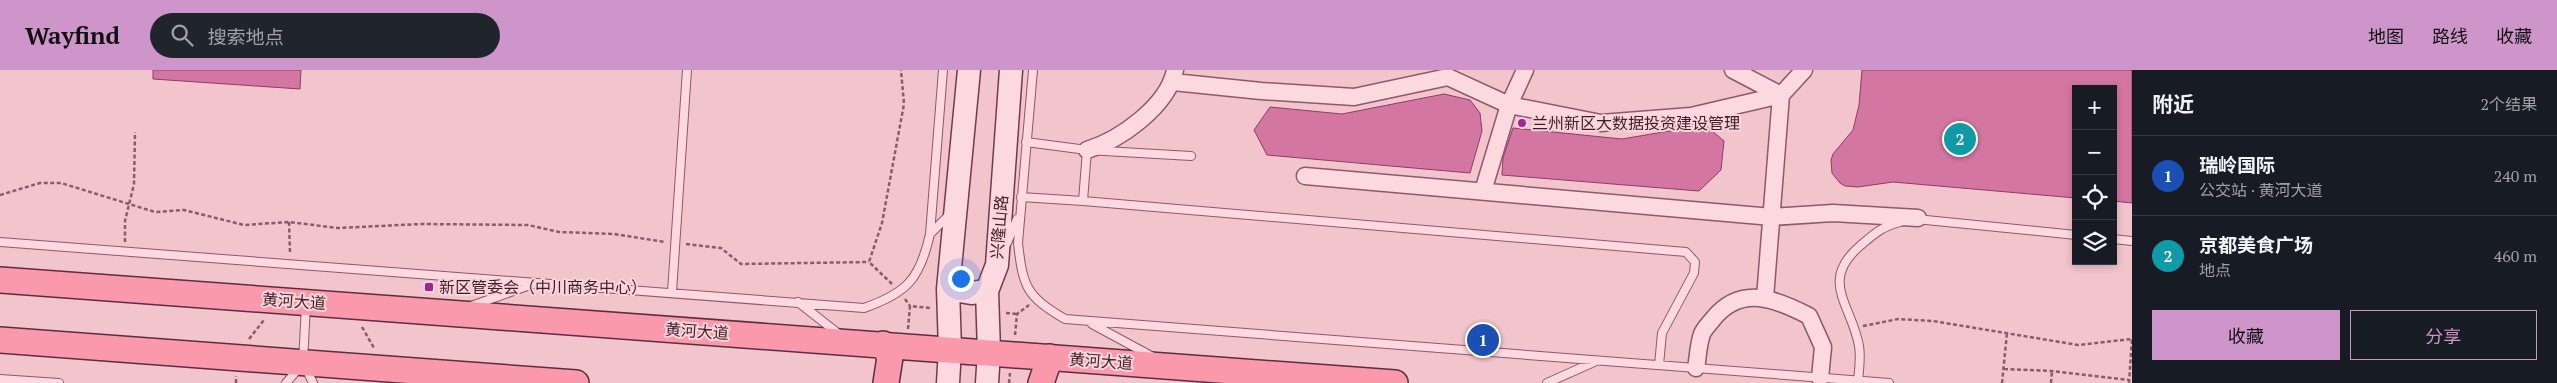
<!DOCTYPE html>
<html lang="zh">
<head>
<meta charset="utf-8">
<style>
  body { margin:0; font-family:"PT Serif","Noto Sans SC",serif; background:#20242c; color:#f1f3f6 }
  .controls { position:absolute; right:15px; top:15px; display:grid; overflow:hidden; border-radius:0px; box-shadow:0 2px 8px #0003 }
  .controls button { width:45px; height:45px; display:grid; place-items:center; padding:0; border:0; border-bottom:1px solid #363941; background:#171b24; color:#f1f3f6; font:25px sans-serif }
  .you { position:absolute; left:960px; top:208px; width:18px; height:18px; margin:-12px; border:4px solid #fff; border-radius:50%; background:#1a73e8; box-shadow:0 0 0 8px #1a73e833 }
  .badge { display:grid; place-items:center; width:32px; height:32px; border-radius:50%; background:#ce95cb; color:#fff; font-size:16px; font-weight:700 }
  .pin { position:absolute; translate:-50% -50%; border:2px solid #fff; box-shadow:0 1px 5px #0006 }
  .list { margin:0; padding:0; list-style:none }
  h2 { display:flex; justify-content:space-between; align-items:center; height:65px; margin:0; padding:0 20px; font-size:21px }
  h2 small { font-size:16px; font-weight:400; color:#9ea1a6 }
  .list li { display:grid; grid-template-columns:32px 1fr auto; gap:15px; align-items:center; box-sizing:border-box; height:80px; padding:0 20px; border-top:1px solid #363941 }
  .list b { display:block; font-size:19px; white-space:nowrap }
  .list p { margin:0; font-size:16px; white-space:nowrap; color:#9ea1a6 }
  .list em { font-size:16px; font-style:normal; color:#9ea1a6 }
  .actions { display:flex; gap:10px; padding:15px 20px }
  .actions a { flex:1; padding:11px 0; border:1px solid #ce95cb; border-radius:0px; text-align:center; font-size:18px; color:#ce95cb }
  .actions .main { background:#ce95cb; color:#111 }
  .icon { flex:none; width:28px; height:28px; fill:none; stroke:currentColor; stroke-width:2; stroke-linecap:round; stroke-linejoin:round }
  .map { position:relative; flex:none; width:2132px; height:313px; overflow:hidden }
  header { display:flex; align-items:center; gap:30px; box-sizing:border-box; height:70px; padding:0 25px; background:#ce95cb; color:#111 }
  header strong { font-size:24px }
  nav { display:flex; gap:28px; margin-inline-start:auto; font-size:18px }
  .search { width:350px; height:45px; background:#20242c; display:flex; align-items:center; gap:12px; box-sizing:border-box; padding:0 18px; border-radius:28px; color:#9ea1a6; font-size:19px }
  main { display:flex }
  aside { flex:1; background:#171b24 }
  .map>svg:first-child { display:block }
  .building { fill:#d476a2; stroke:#913b65 }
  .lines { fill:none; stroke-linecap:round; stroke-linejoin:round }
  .lane-casing { stroke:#8f586b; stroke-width:10 }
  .street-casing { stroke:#8f586b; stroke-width:19 }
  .secondary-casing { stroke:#713b4f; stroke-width:25 }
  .primary-casing { stroke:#5d2c40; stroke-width:28 }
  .path { stroke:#8f586b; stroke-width:2.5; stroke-dasharray:4 2.5; stroke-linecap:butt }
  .lane { stroke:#fcd8df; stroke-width:8 }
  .street { stroke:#fcd8df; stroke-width:16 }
  .secondary { stroke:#fcd8df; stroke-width:22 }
  .primary { stroke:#f999ab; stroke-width:25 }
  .poi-dot { fill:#a42296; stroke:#f9d4da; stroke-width:2 }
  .labels { text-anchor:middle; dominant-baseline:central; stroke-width:4; stroke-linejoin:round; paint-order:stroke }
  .poi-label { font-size:16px; fill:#3e1d2a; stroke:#f9d4da; text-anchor:start }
  .street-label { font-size:16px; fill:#3e1d2a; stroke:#f9d4da }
</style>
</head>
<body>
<header>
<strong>Wayfind</strong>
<div class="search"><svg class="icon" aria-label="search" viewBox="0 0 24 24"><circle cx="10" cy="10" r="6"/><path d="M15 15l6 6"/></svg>搜索地点</div>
<nav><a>地图</a><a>路线</a><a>收藏</a></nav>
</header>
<main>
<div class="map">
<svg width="2132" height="313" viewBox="0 0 2132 313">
  <rect width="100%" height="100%" fill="#f2c4cc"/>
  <path class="building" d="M153,0H301L300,19L153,9Z
    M1862,0H2132V133L2113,131V19H2076V128L1893,112L1858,117L1845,116L1840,113L1832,103L1831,90L1833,84L1853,60L1859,35Z
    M1444,24L1470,30L1480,43L1482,61L1470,103L1267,85L1254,60L1270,37L1342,44Z
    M1705,55L1724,71L1721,100L1699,121L1502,105L1503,88L1513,58L1622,69Z"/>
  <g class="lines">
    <defs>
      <path id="lane" d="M1033,0L1018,173C1023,217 1026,226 1065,249L1889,313
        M1026,72L1087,80L1191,86
        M1021,127L1083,131L1686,182L1695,192L1694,203L1662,263L1659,295
        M1083,131L1087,80
        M1916,149L2076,165
        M930,164L950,144
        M2113,169L2132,171
        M0,172L864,238C907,223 920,209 930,164L943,0
        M1007,173L1017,149
        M672,222L687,0
        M798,232L840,265
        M306,235L303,292L313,313
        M471,236L533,214
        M1092,254L1153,287
        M0,309L59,313
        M1858,311C1859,300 1861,287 1859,276C1852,235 1818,211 1861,175C1874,164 1883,156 1900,152
        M286,313L299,298
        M1547,313L1594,292"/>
      <path id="street" d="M1733,0L1781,25
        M1173,12L1261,21L1354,27L1448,7L1509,35L1601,53L1691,46L1781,25
        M1087,80C1120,70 1168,36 1175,0
        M1305,106L1772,147L1833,143L1918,148
        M1483,121L1509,35L1525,0
        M1765,228L1781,25L1804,0
        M1696,298C1698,288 1698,275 1702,264C1704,259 1709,254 1713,249C1741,214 1776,229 1809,246L1823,277L1820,308"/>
      <path id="secondary" d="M948,219L971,223L987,221
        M948,313L950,279L948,219L969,0
        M987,313L989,282L987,221L997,195L1011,0"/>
      <path id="primary" d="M0,210L1395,313
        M0,270L576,313
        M883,274L890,287L886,313
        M1041,313L1050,287"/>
    </defs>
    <use href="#lane" class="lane-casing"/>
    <use href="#street" class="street-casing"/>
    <use href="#secondary" class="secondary-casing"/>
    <use href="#primary" class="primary-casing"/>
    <path class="path" d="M0,125L40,113H61L155,142L184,140L244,155L289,152L338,158L421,154L528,155L559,162L614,164L665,172
      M289,152L290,183
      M125,172V151L134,114L135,62
      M686,174L721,178L741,194L869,192
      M892,214L869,192L882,153L904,34L901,0
      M905,229L910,236
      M1006,243L1017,244
      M1863,256L1898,249L1933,251L2078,275L2132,269L2129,313
      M362,257L374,278
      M908,259L910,236L931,238
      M1015,265L1017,244L1029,235
      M249,269L264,250
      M2004,299L2052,301L2129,310
      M236,313V306
      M1009,313L1010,303
      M2002,313L2007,263
      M2051,313L2052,301"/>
    <use href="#lane" class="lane"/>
    <use href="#street" class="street"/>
    <use href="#secondary" class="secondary"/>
    <use href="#primary" class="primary"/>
  </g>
  <g class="poi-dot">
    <circle cx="1522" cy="53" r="5"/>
    <rect x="424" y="212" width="10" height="10" rx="2.5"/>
  </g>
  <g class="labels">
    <g class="poi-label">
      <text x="1532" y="53">兰州新区大数据投资建设管理</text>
      <text x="439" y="217">新区管委会（中川商务中心）</text>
    </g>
    <g class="street-label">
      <text transform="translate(999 157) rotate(-85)">兴隆山路</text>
      <text transform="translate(294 231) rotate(4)">黄河大道</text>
      <text transform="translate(697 261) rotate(4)">黄河大道</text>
      <text transform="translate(1101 291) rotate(4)">黄河大道</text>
    </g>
  </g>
</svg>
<div class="controls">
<button>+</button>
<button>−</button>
<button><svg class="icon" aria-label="locate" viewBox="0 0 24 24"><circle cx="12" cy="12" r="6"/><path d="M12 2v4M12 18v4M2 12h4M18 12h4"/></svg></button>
<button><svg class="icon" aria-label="layers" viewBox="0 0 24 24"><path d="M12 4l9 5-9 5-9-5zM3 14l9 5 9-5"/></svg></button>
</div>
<div class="you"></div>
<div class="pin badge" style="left:1483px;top:270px;background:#1a4fb4">1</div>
<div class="pin badge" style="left:1960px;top:69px;background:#0f9aa8">2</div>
</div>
<aside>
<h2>附近<small>2个结果</small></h2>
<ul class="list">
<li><span class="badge" style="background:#1a4fb4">1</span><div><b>瑞岭国际</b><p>公交站 · 黄河大道</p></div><em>240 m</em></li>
<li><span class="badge" style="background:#0f9aa8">2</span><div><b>京都美食广场</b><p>地点</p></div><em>460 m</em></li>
</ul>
<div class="actions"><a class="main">收藏</a><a>分享</a></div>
</aside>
</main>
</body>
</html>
